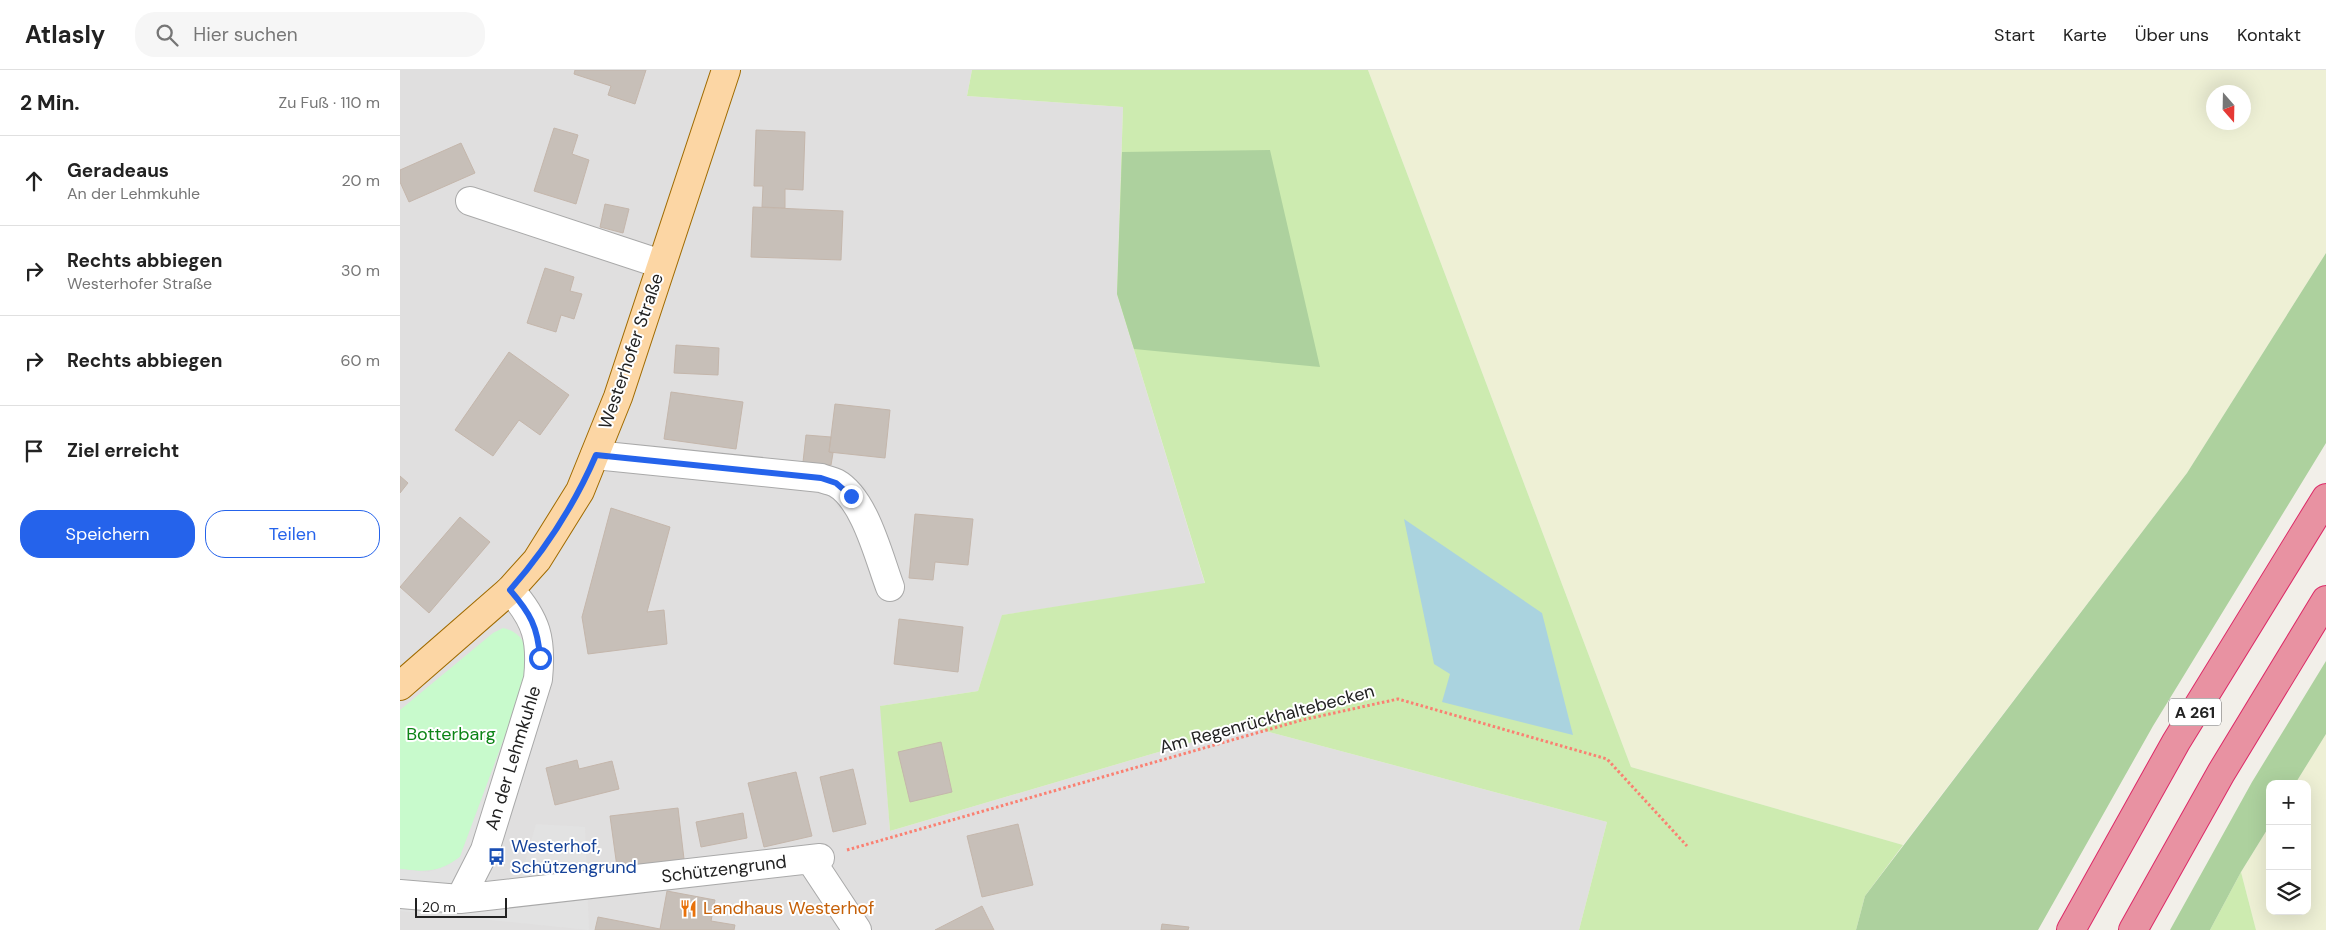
<!DOCTYPE html>
<html lang="de">
<head>
<meta charset="utf-8">
<style>
  body { margin:0; font-family:"DM Sans",sans-serif; background:#f6f6f6; color:#222 }
  .controls { position:absolute; right:15px; bottom:15px; display:grid; overflow:hidden; border-radius:10px; box-shadow:0 5px 20px #0002 }
  .controls button { width:45px; height:45px; display:grid; place-items:center; padding:0; border:0; border-bottom:1px solid #e0e0e0; background:#fff; color:#222; font:25px sans-serif }
  .compass { position:absolute; left:1806px; top:15px; width:45px; height:45px; border-radius:50%; background:#fff; box-shadow:0 5px 20px #0002; rotate:160deg }
  .scale { position:absolute; left:15px; bottom:12px; width:92px; box-sizing:border-box; padding-left:5px; border:2px solid #222; border-top:0; font-size:14px; line-height:18px; white-space:nowrap; color:#222; -webkit-text-stroke:4px #fff; paint-order:stroke }
  .stop { position:absolute; width:15px; height:15px; margin:-11px; border:4px solid #2563eb; border-radius:50%; background:#fff }
  .stop.end { background:#2563eb; border-color:#fff; box-shadow:0 1px 5px #0008 }
  .list { margin:0; padding:0; list-style:none }
  h2 { display:flex; justify-content:space-between; align-items:center; height:65px; margin:0; padding:0 20px; font-size:21px }
  h2 small { font-size:16px; font-weight:400; color:#767676 }
  .list li { display:grid; grid-template-columns:32px 1fr auto; gap:15px; align-items:center; box-sizing:border-box; height:90px; padding:0 20px; border-top:1px solid #e0e0e0 }
  .list b { display:block; font-size:19px; white-space:nowrap }
  .list p { margin:0; font-size:16px; white-space:nowrap; color:#767676 }
  .list em { font-size:16px; font-style:normal; color:#767676 }
  .actions { display:flex; gap:10px; padding:15px 20px }
  .actions a { flex:1; padding:11px 0; border:1px solid #2563eb; border-radius:20px; text-align:center; font-size:18px; color:#2563eb }
  .actions .main { background:#2563eb; color:#fff }
  .icon { flex:none; width:28px; height:28px; fill:none; stroke:currentColor; stroke-width:2; stroke-linecap:round; stroke-linejoin:round }
  .map { position:relative; flex:none; width:1926px; height:860px; overflow:hidden }
  header { display:flex; align-items:center; gap:30px; box-sizing:border-box; height:70px; padding:0 25px; background:#fff; border-bottom:1px solid #e0e0e0 }
  header strong { font-size:24px }
  nav { display:flex; gap:28px; margin-inline-start:auto; font-size:18px }
  .search { width:350px; height:45px; background:#f6f6f6; display:flex; align-items:center; gap:12px; box-sizing:border-box; padding:0 18px; border-radius:20px; color:#767676; font-size:19px }
  main { display:flex }
  aside { flex:1; background:#fff }
  .map>svg:first-child { display:block }
  .residential { fill:#e0dfdf }
  .farmland { fill:#eef0d5; fill-rule:evenodd }
  .grass { fill:#cdebb0 }
  .forest { fill:#add19e }
  .park { fill:#c8facc }
  .parking { fill:#e2e2e2 }
  .water { fill:#aad3df }
  .building { fill:#c7bfb8; stroke:#c4b6ab }
  .lines { fill:none; stroke-linecap:round; stroke-linejoin:round }
  .minor-casing { stroke:#a9a9a9; stroke-width:30 }
  .major-casing { stroke:#a06b00; stroke-width:30 }
  .highway-casing { stroke:#dc2a67; stroke-width:30 }
  .path { stroke:#fa8072; stroke-width:3; stroke-dasharray:2.5 2.5; stroke-linecap:butt }
  .minor { stroke:#fff; stroke-width:28 }
  .major { stroke:#fcd6a4; stroke-width:28 }
  .highway { stroke:#e892a2; stroke-width:28 }
  .route { stroke:#2563eb; stroke-width:6 }
  .labels { text-anchor:middle; dominant-baseline:central; stroke-width:4; stroke-linejoin:round; paint-order:stroke }
  .shield { fill:#fff; stroke:#646464; stroke-width:1 }
  .shield-label { font-size:16px; font-weight:bold; fill:#222 }
  .street-label { font-size:18px; fill:#222; stroke:#fff }
  .park-label { font-size:18px; fill:#0c8416; stroke:#fff }
  .transit-label { font-size:18px; fill:#164399; stroke:#fff; text-anchor:start }
  .food-label { font-size:18px; fill:#c56008; stroke:#fff; text-anchor:start }
</style>
</head>
<body>
<header>
<strong>Atlasly</strong>
<div class="search"><svg class="icon" aria-label="search" viewBox="0 0 24 24"><circle cx="10" cy="10" r="6"/><path d="M15 15l6 6"/></svg>Hier suchen</div>
<nav><a>Start</a><a>Karte</a><a>Über uns</a><a>Kontakt</a></nav>
</header>
<main>
<aside>
<h2>2 Min.<small>Zu Fuß · 110 m</small></h2>
<ul class="list">
<li><svg class="icon" aria-label="ahead" viewBox="0 0 24 24"><path d="M12 20V5M6 11l6-6 6 6"/></svg><div><b>Geradeaus</b><p>An der Lehmkuhle</p></div><em>20 m</em></li>
<li><svg class="icon" aria-label="right" viewBox="0 0 24 24"><path d="M7 20v-9h11M14 6l5 5-5 5"/></svg><div><b>Rechts abbiegen</b><p>Westerhofer Straße</p></div><em>30 m</em></li>
<li><svg class="icon" aria-label="right" viewBox="0 0 24 24"><path d="M7 20v-9h11M14 6l5 5-5 5"/></svg><div><b>Rechts abbiegen</b></div><em>60 m</em></li>
<li><svg class="icon" aria-label="arrive" viewBox="0 0 24 24"><path d="M6 21V4h12l-3 4 3 4H6"/></svg><div><b>Ziel erreicht</b></div></li>
</ul>
<div class="actions"><a class="main">Speichern</a><a>Teilen</a></div>
</aside>
<div class="map">
<svg width="1926" height="860" viewBox="0 0 1926 860">
  <rect width="100%" height="100%" fill="#f2efe9"/>
  <path class="residential" d="M0,0H572L567,26L723,37L717,224L805,514L603,545L578,621L481,636L490,761L847,656L1207,752L1179,860H0Z"/>
  <path class="farmland" d="M968,0H1926V183L1787,403L1503,775L1231,697ZM1814,22H1844V52H1814Z
    M1926,664V860H1856L1841,802L1870,755V841H1907V714H1895Z"/>
  <path class="grass" d="M572,0H968L1231,697L1503,775L1465,826L1456,860H1179L1207,752L847,656L490,761L480,636L578,621L602,545L805,513L717,224L723,37L567,26Z
    M1841,802L1856,860H1810Z"/>
  <path class="forest" d="M870,80L920,297L734,279L717,224L722,82Z
    M1926,183V373L1753,656L1638,860H1456L1465,826L1787,403Z
    M1926,591V664L1895,714H1870V755L1841,802L1810,860H1770L1852,712Z"/>
  <path class="park" d="M103,558C131,564 128,589 125,612L60,787C38,803 26,802 0,799V640L93,563Z"/>
  <path class="parking" d="M125,612L148,619L89,810H120L136,754L185,757L189,860L0,841V799L28,802L47,796L60,787Z"/>
  <path class="water" d="M1004,449L1142,543L1173,665L1042,632L1050,604L1034,594Z"/>
  <path class="building" d="M175,0H246L235,34L208,25L211,16L174,4Z
    M154,58L178,65L172,84L189,90L176,134L134,121Z
    M356,60L405,62L403,120L385,119V138L362,137L363,116H354Z
    M61,73L75,103L9,132L0,112V100Z
    M205,134L229,139L223,163L200,157Z
    M353,137L443,141L441,190L351,187Z
    M145,198L174,207L170,221L182,224L174,249L161,245L156,262L127,253Z
    M276,275L319,278L318,305L274,303Z
    M109,282L169,325L140,365L119,350L93,386L55,360Z
    M271,322L343,332L336,379L264,369Z
    M435,334L490,340L485,388L429,382Z
    M406,365L431,367L429,382L433,383L431,395L403,392Z
    M0,406L8,413L0,423Z
    M211,438L270,457L247,542L264,540L267,574L188,584L182,547Z
    M515,444L573,449L568,495L535,492L533,510L509,508Z
    M60,447L90,472L29,543L0,517Z
    M499,549L563,557L558,602L494,594Z
    M541,672L552,722L510,732L498,682Z
    M177,690L179,699L212,691L219,719L155,735L146,698Z
    M453,699L466,754L433,762L420,707Z
    M396,702L412,766L364,777L348,713Z
    M278,738L284,789L217,797L210,746Z
    M343,743L347,768L301,777L296,752Z
    M618,754L633,815L582,827L567,766Z
    M267,821L315,830L311,851L335,855L334,860H195L198,847L260,859Z
    M582,836L594,860H535Z
    M762,854L789,857L788,860H761Z"/>
  <g class="lines">
    <defs>
      <path id="minor" d="M70,131L261,194
        M195,385L421,408C426,410 432,411 436,413C465,429 479,488 490,517
        M410,789L457,860
        M0,824L60,829L420,788
        M60,829L85,780L138,609C142,570 137,550 110,520"/>
      <path id="major" d="M0,616L110,520L137,490L180,421L218,327L326,0"/>
      <path id="highway" d="M1671,860L1776,672L1926,428
        M1733,860L1821,703L1926,530"/>
    </defs>
    <use href="#minor" class="minor-casing"/>
    <use href="#major" class="major-casing"/>
    <use href="#highway" class="highway-casing"/>
    <path class="path" d="M447,780L902,650L998,629L1207,689L1287,776"/>
    <use href="#minor" class="minor"/>
    <use href="#major" class="major"/>
    <use href="#highway" class="highway"/>
  </g>
  <g class="lines">
    <path class="route" d="M140,588C138,557 130,543 110,520C146,479 174,436 196,385L421,408L436,413L451,426"/>
  </g>
  <defs>
    <symbol id="bus-bare" viewBox="-9 -9 18 18"><path d="M-5-6H5V4H4V6H2V4H-2V6H-4V4H-5ZM-3.5-4V0h7V-4ZM-3.5 1.2v1.5H-2V1.2ZM2 1.2v1.5H3.5V1.2Z" fill="#1a4fb4" stroke="#fff" stroke-width="2.5" paint-order="stroke"/></symbol>
    <symbol id="restaurant-bare" viewBox="-9 -9 18 18"><path d="M-5-6h1v4h1v-4h1v4h1v-4h1v5L-1.5 .5V6h-2V.5L-5-1ZM5-6V6H3V1.5H1.5Q1.5-4 5-6Z" fill="#e8710a" stroke="#fff" stroke-width="2.5" paint-order="stroke"/></symbol>
  </defs>
  <g fill-rule="evenodd">
    <use href="#bus-bare" x="84" y="774" width="25" height="25"/>
    <use href="#restaurant-bare" x="276" y="826" width="25" height="25"/>
  </g>
  <g class="labels">
    <rect class="shield" x="1769" y="628.5" width="52" height="27" rx="4"/>
    <g class="shield-label">
      <text x="1795" y="642">A 261</text>
    </g>
    <g class="street-label">
      <text transform="translate(231 281) rotate(-71)">Westerhofer Straße</text>
      <text transform="translate(867 649) rotate(-15)">Am Regenrückhaltebecken</text>
      <text transform="translate(113 688) rotate(-73)">An der Lehmkuhle</text>
      <text transform="translate(324 799) rotate(-7)">Schützengrund</text>
    </g>
    <g class="park-label">
      <text x="51" y="664">Botterbarg</text>
    </g>
    <g class="transit-label">
      <text x="111" y="776">Westerhof,<tspan x="111" dy="21">Schützengrund</tspan></text>
    </g>
    <g class="food-label">
      <text x="303" y="838">Landhaus Westerhof</text>
    </g>
  </g>
</svg>
<div class="controls">
<button>+</button>
<button>−</button>
<button><svg class="icon" aria-label="layers" viewBox="0 0 24 24"><path d="M12 4l9 5-9 5-9-5zM3 14l9 5 9-5"/></svg></button>
</div>
<svg class="compass" viewBox="-18 -18 36 36"><path d="M0-13l5 13h-10z" fill="#e53935"/><path d="M0 13l5-13h-10z" fill="#767676"/></svg>
<div class="scale">20 m</div>
<div class="stop" style="left:140px;top:588px"></div>
<div class="stop end" style="left:451px;top:426px"></div>
</div>
</main>
</body>
</html>
